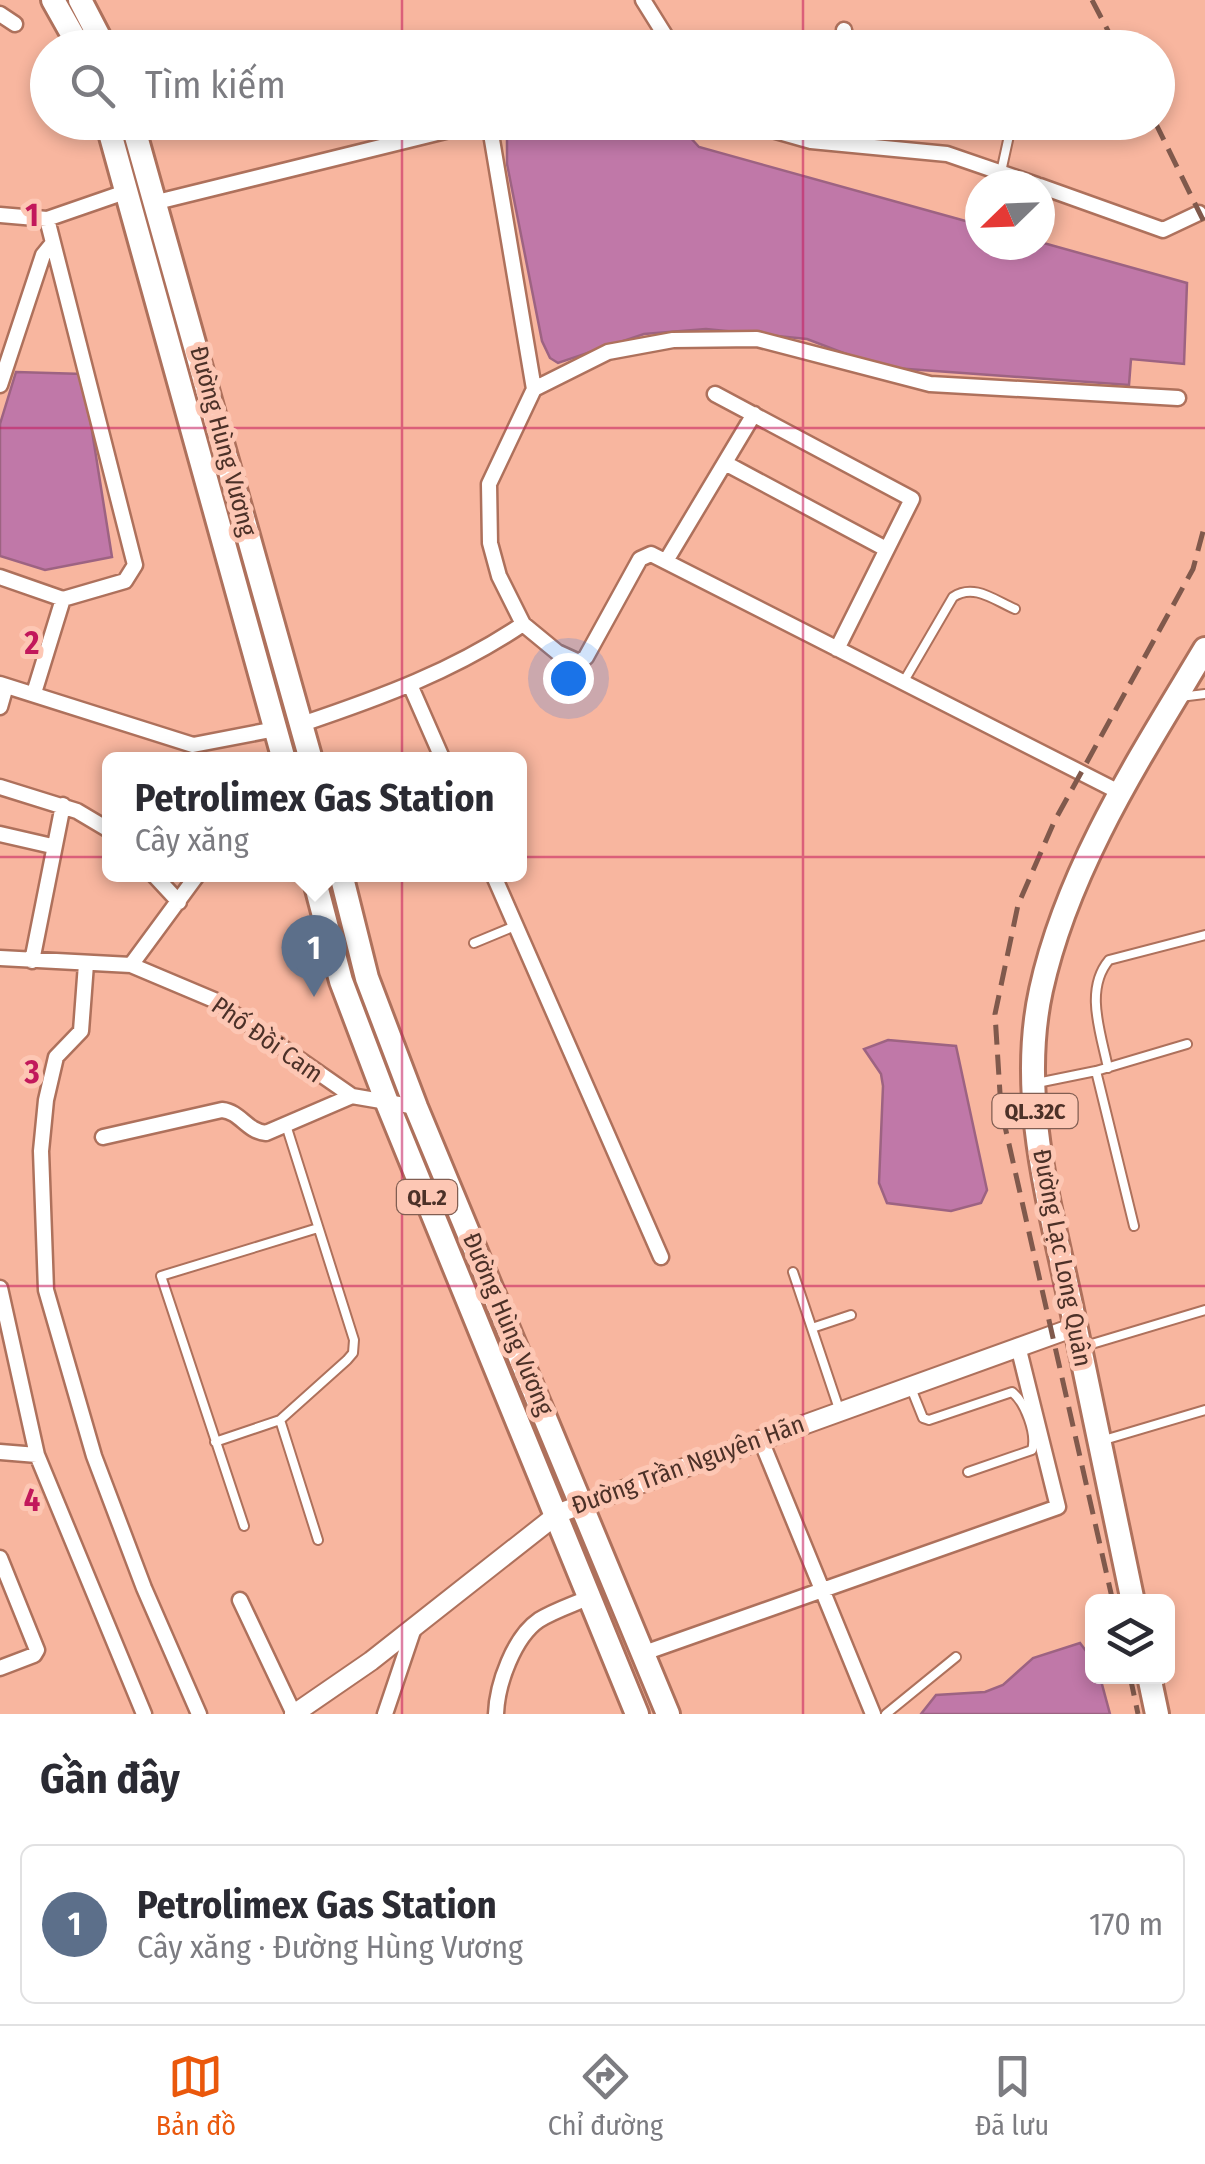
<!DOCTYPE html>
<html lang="vi">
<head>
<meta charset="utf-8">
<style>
  body { margin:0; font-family:"Fira Sans Condensed",sans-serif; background:#f7f7f7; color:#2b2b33 }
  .controls { position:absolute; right:30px; bottom:30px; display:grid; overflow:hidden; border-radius:15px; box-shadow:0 5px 15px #0003 }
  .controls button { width:90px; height:90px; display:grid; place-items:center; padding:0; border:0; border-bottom:2px solid #e1e1e2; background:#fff; color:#2b2b33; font:50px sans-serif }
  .compass { position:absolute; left:965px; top:170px; width:90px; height:90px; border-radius:50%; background:#fff; box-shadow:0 5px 15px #0003; rotate:247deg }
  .you { position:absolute; left:568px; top:678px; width:35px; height:35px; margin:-25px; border:8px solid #fff; border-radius:50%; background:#1a73e8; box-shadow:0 0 0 15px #1a73e833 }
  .badge { display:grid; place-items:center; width:65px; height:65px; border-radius:50%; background:#ea580c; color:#fff; font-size:32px; font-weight:700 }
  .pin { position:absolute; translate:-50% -82px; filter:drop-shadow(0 2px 5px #0008) }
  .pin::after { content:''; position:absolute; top:52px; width:35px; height:30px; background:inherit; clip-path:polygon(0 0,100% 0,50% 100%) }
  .popup { position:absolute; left:102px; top:752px; width:425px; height:130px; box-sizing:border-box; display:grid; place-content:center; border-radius:15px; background:#fff; filter:drop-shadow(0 2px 8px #0005); font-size:32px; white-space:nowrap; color:#7c7c81 }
  .popup b { font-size:38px; color:#2b2b33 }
  .popup::after { content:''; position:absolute; left:50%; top:100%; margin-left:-20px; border:20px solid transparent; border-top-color:#fff }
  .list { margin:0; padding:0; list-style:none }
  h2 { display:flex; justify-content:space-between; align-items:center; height:130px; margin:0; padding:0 40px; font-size:42px }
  h2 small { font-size:32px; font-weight:400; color:#7c7c81 }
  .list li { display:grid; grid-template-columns:65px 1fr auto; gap:30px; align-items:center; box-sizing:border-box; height:160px; margin:0 20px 20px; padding:0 20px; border:2px solid #e1e1e2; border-radius:15px }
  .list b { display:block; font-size:38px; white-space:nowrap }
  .list p { margin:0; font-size:32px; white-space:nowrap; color:#7c7c81 }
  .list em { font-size:32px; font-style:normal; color:#7c7c81 }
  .icon { flex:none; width:55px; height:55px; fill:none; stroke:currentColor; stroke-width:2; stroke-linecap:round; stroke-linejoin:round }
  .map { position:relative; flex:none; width:1205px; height:1714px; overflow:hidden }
  .search { position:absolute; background:#fff; box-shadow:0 5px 15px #0003; left:30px; right:30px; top:30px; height:110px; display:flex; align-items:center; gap:25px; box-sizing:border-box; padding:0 35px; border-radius:55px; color:#7c7c81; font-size:38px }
  .sheet { height:310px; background:#fff }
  nav { display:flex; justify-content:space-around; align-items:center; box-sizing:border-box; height:140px; border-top:2px solid #e1e1e2; background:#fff; font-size:28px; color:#7c7c81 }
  nav a { display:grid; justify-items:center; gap:5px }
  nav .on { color:#ea580c }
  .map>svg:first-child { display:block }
  .water { fill:#c078a8; stroke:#9d6382; stroke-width:2.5 }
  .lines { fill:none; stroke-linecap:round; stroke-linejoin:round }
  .service-casing { stroke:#ae715c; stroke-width:12 }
  .minor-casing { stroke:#ae715c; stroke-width:19 }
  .tertiary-casing { stroke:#ae715c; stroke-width:22 }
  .primary-casing { stroke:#ae715c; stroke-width:28 }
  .trunk-casing { stroke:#ae715c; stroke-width:28 }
  .service { stroke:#fff; stroke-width:8 }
  .minor { stroke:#fff; stroke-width:14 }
  .tertiary { stroke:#fff; stroke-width:18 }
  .primary { stroke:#fff; stroke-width:22 }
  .trunk { stroke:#fff; stroke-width:22 }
  .rail { stroke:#80594c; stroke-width:5; stroke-dasharray:20 10; stroke-linecap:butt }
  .grid { fill:none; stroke:#c2185b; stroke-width:2.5; stroke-opacity:0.55 }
  .labels { text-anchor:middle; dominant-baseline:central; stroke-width:10; stroke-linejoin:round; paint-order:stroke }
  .shield { fill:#fdc7b4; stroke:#815e52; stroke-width:2.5 }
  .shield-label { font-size:22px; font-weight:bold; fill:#4c3128 }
  .street-label { font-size:25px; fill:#4c3128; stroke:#fdc7b4 }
  .grid-label { font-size:32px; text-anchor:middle; font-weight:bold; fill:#c2185b; stroke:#fdc7b4; stroke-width:10; stroke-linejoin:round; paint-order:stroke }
</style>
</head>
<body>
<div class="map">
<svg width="1205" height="1714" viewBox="0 0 1205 1714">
  <rect width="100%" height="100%" fill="#f8b69f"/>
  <path class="water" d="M519,123H677L699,147L980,225V245L1040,242L1187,283L1184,364L1131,359L1129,385L880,367L807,339L706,329L644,334L558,363L550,358L542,341L507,164V137Z
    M16,372L83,374L112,557L45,570L0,556V424Z
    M888,1040L956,1046L987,1190L981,1203L951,1211L887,1203L879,1183L883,1086L881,1074L864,1049Z
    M1080,1643L1092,1659V1676L1100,1677L1110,1714H921L936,1695L985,1692L1003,1685L1033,1658Z"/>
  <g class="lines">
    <defs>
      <path id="service" d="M1001,172L1012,122
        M904,681L953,597C974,583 994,600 1015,609
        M1180,697L1205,694
        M474,943L515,926
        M1108,1068C1101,1033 1084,990 1109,960L1205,935
        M1096,1071L1134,1226
        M1037,1083L1096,1071L1187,1044
        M286,1125L354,1340L353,1353L347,1360L280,1420L318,1540
        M793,1272L839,1409
        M812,1328L851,1315
        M1085,1346L1205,1310
        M911,1388L923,1418L929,1420L1012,1392C1025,1402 1037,1434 1032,1450L968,1472
        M1104,1440L1205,1410
        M215,1442L280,1420
        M244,1526L161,1276L318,1228
        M886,1714L956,1657"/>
      <path id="minor" d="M643,0L673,48
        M0,14L15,24
        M844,30L846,48
        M489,122L534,389
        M744,122L811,141L947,154L1037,185
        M851,122L853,144
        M1040,186L1163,230L1199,213
        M157,202L482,122
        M0,215L47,219
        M0,385L43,255L52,244
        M715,394L912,499L837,649
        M725,463L886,549
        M666,561L754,414
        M0,577L63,599L125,581L135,565L47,219L128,191
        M523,624L499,576L490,543L489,484L534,389L608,352L673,340L757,339L930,384L1178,398
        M0,684L193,745L276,729
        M411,687L443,760
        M34,693L63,599
        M0,707L6,686
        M302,724C382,697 453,671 523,624L557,652L579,662L586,657L640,559L651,554L1121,793
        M0,787L77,811L109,830
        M0,834L52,846
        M153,874L179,902
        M493,874L661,1257
        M0,958L131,965L214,1000L352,1096L416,1107
        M32,961L63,805
        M86,964L81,1031L56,1057L46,1100L41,1151L46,1290L94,1456L144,1588L199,1714
        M131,965L198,874
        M103,1137L222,1110C241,1112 246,1131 266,1133L352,1096
        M0,1288L37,1455L144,1714
        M760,1438L873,1714
        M0,1452L37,1455
        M0,1558L37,1650L34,1655L0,1668
        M240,1600L294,1714
        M644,1653L1058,1507L1018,1346
        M385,1714L414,1628
        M496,1714C497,1684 514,1637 539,1620C555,1610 575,1604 592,1596"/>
      <path id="tertiary" d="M294,1714L371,1661L559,1513L1075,1327"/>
      <path id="primary" d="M53,0L80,48
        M80,0L105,48
        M107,122L284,760
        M132,122L311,760
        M313,874L341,981L388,1105L637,1714
        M341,874L367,978L416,1107L668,1714"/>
      <path id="trunk" d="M1133,1602C1112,1503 1091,1404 1071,1305C1049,1202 1018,1095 1041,990C1068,867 1141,756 1205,649
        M1149,1676L1157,1714"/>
    </defs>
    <use href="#service" class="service-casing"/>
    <use href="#minor" class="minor-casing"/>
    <use href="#tertiary" class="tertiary-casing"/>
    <use href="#primary" class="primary-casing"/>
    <use href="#trunk" class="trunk-casing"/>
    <use href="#service" class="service"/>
    <use href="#minor" class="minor"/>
    <use href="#tertiary" class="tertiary"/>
    <use href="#primary" class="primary"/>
    <use href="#trunk" class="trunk"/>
    <path class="rail" d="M1092,0L1117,48
      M1155,122L1205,224
      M1113,1602L1001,1109L995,1014L1018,905L1054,822L1193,569L1205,524
      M1130,1676L1138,1714"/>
  </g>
  <path class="grid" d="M402,0V48M803,0V48M402,122V1714M803,122V1714M0,428H1205M0,857H1205M0,1286H1205"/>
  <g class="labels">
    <g class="shield">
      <rect x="992.5" y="1094" width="85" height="34" rx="8"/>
      <rect x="397" y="1180" width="60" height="34" rx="8"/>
    </g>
    <g class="shield-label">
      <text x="1035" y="1111">QL.32C</text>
      <text x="427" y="1197">QL.2</text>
    </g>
    <g class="street-label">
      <text transform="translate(223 441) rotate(75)">Đường Hùng Vương</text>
      <text transform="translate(267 1040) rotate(35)">Phố Đồi Cam</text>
      <text transform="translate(1062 1258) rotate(79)">Đường Lạc Long Quân</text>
      <text transform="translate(508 1324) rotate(67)">Đường Hùng Vương</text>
      <text transform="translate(688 1465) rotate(-20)">Đường Trần Nguyên Hãn</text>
    </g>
  </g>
  <g class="grid-label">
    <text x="32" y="226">1</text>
    <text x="32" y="654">2</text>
    <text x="32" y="1083">3</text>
    <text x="32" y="1511">4</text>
  </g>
</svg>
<div class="controls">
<button><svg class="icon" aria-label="layers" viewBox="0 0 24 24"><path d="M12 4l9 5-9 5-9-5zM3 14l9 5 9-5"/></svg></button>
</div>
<svg class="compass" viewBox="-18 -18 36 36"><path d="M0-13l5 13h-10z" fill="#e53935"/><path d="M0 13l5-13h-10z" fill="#7c7c81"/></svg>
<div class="you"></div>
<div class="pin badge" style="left:314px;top:997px;background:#5c6f8a">1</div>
<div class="popup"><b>Petrolimex Gas Station</b>Cây xăng</div>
<div class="search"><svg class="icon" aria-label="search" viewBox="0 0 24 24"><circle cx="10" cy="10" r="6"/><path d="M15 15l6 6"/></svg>Tìm kiếm</div>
</div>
<section class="sheet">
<h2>Gần đây<small></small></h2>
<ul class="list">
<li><span class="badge" style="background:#5c6f8a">1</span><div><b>Petrolimex Gas Station</b><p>Cây xăng · Đường Hùng Vương</p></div><em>170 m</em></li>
</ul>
</section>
<nav>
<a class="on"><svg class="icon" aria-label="map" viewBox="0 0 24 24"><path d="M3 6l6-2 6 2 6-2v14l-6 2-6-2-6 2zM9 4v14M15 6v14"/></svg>Bản đồ</a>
<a><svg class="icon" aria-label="directions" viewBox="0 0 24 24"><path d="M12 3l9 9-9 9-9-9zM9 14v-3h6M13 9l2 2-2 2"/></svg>Chỉ đường</a>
<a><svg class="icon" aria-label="saved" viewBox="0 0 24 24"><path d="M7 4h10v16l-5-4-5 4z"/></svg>Đã lưu</a>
</nav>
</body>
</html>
